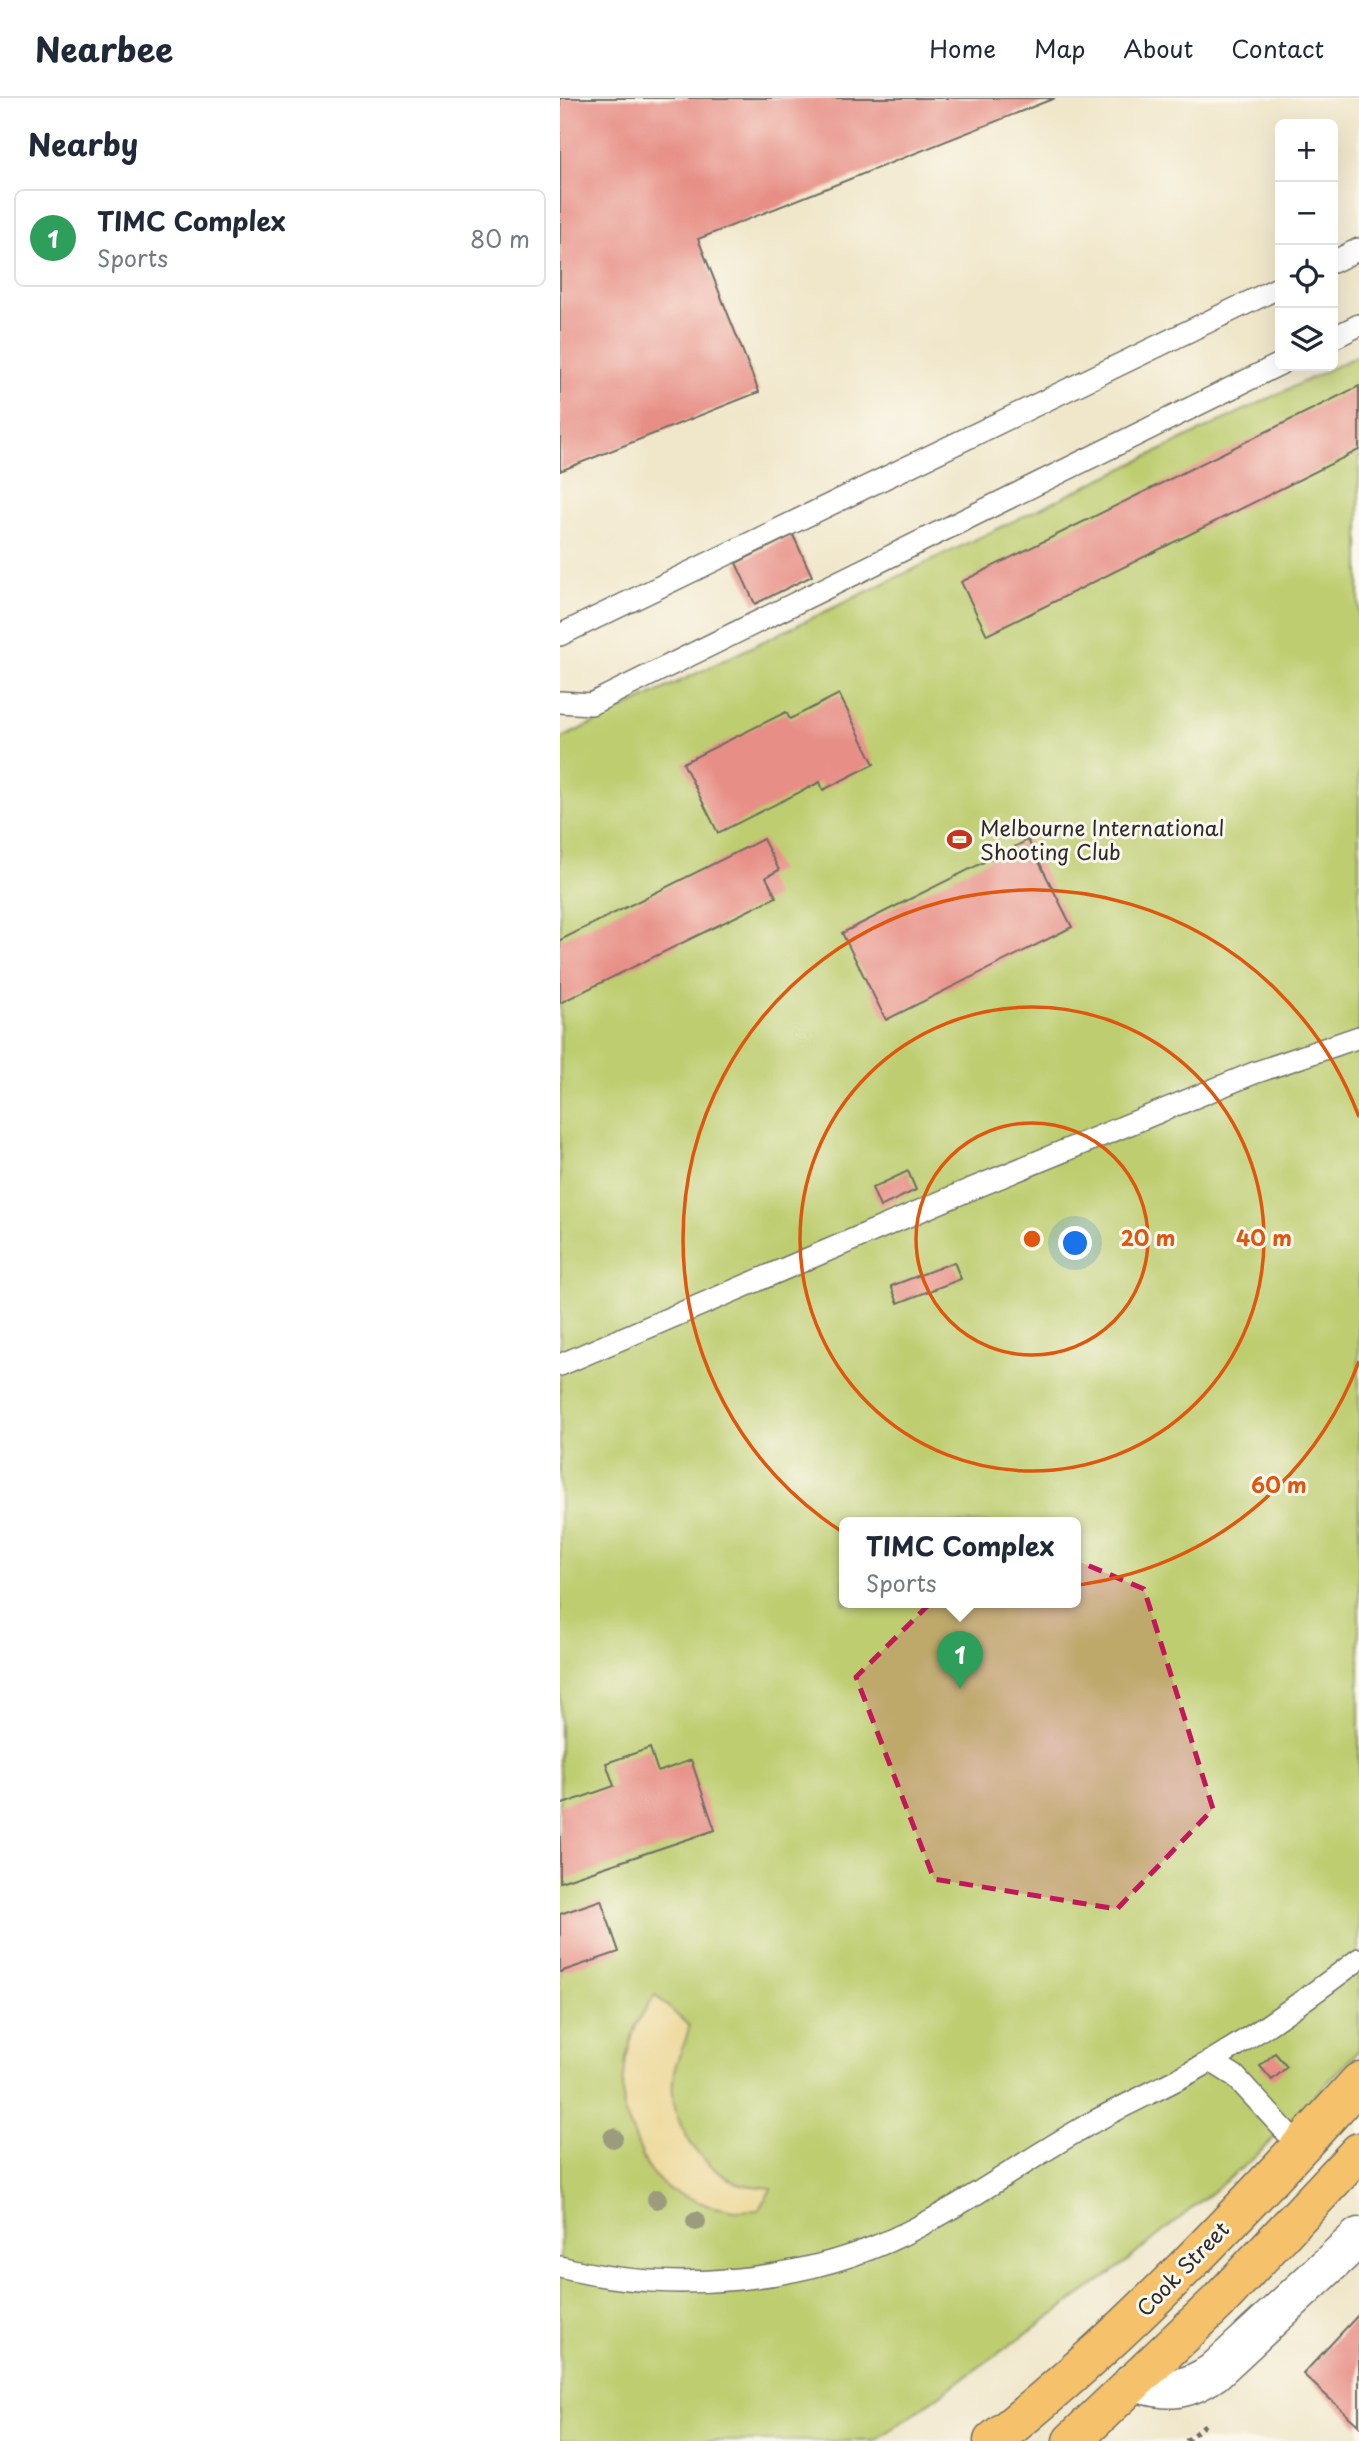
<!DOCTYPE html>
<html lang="en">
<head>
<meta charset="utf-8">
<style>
  body { margin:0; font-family:"Playpen Sans",sans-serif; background:#f6f6f7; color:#1f2937 }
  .controls { position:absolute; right:21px; top:21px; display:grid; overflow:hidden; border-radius:10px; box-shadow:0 7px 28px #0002 }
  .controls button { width:63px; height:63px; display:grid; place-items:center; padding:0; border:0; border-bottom:2px solid #e0e1e3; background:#fff; color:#1f2937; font:35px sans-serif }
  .you { position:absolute; left:516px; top:1146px; width:24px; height:24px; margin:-18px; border:5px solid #fff; border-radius:50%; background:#1a73e8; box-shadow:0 0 0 10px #1a73e833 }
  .badge { display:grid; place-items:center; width:46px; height:46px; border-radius:50%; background:#ea580c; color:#fff; font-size:23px; font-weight:700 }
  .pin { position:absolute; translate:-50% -58px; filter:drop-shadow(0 2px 4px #0008) }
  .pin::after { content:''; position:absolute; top:37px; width:24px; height:21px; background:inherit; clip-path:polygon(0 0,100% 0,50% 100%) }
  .popup { position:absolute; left:279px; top:1419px; width:242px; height:91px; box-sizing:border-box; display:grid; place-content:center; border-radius:10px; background:#fff; filter:drop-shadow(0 2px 5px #0005); font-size:23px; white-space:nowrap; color:#747a83 }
  .popup b { font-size:26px; color:#1f2937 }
  .popup::after { content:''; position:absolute; left:50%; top:100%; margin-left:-14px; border:14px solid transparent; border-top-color:#fff }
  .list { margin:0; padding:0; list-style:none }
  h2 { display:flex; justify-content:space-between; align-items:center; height:91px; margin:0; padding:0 28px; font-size:30px }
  h2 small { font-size:23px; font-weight:400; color:#747a83 }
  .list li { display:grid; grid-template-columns:46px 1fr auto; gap:21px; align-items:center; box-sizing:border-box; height:98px; margin:0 14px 14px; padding:0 14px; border:2px solid #e0e1e3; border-radius:10px }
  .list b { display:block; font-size:26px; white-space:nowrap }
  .list p { margin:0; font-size:23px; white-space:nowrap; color:#747a83 }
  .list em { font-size:23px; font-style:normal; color:#747a83 }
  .icon { flex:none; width:38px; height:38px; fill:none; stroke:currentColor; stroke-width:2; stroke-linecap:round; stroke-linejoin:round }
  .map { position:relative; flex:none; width:799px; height:2343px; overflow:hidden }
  header { display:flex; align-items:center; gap:42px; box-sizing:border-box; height:98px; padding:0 35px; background:#fff; border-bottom:2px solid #e0e1e3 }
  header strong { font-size:33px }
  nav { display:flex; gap:38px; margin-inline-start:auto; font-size:24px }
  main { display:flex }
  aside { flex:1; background:#fff }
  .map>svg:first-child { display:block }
  .green { fill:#bdcd6f; stroke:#747c4d; stroke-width:2; fill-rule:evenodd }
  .sand { fill:#eeda9e; stroke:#8c8264; stroke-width:2 }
  .building { fill:#e78f86 }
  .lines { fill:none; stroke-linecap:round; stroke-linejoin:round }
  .lane-casing { stroke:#706d63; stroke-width:24 }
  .street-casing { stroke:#706d63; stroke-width:41 }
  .primary-casing { stroke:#706d63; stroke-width:41 }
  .path { stroke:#706d63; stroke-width:4.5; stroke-dasharray:5 5; stroke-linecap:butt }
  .lane { stroke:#fff; stroke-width:21 }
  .street { stroke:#fff; stroke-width:38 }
  .primary { stroke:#f5c16b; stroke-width:38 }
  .tree { fill:#9c9b7e }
  .marked { fill:#c2185b; fill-opacity:0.2; stroke:#c2185b; stroke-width:5; stroke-dasharray:14 9; stroke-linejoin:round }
  .ring { fill:none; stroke:#df570e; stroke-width:3.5 }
  .labels { text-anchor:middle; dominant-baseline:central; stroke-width:6; stroke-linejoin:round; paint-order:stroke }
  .poi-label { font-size:21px; fill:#2b2b2b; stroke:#fbf7ec; text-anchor:start }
  .street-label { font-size:21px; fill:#2b2b2b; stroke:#fbf7ec }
  .centre { fill:#df570e; stroke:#fbf7ec; stroke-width:3.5 }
  .ring-label { font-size:21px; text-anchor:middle; font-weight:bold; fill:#df570e; stroke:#fbf7ec; stroke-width:6; stroke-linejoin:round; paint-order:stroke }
</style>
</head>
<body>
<header>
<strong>Nearbee</strong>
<nav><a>Home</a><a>Map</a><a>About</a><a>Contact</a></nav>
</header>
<main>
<aside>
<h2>Nearby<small></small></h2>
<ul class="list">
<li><span class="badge" style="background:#2e9e5b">1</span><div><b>TIMC Complex</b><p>Sports</p></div><em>80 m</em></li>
</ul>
</aside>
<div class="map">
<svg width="799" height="2343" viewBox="0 0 799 2343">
  <rect width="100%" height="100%" fill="#fbf7ec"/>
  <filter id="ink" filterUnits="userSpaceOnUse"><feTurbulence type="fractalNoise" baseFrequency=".0143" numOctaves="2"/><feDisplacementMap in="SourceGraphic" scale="14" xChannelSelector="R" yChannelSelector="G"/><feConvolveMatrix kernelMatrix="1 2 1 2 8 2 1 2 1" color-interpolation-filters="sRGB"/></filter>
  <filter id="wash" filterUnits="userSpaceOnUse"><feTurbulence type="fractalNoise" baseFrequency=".00686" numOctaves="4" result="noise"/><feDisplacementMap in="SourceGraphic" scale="28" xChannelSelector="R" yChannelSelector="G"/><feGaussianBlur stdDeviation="1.57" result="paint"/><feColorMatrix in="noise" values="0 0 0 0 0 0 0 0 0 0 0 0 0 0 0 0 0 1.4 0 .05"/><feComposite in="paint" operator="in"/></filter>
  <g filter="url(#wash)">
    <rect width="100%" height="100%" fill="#f0e7cb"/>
    <path class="green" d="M799,257V1952L694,2060L557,2171L315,2343H0V641ZM284,1425H516V1505H284Z"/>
    <path class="sand" d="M95,1897L129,1928C127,1945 117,1958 114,1974C106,2019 135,2064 175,2084C185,2089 201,2088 212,2090L198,2112L175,2113L149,2108L107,2091L88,2071L64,2013L63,1990L66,1960L76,1926Z"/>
    <g id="blocks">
      <path class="building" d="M0,0H495L138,141L199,294L0,373Z
        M799,288V352L427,537L401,484Z
        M233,437L252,478L195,506L176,465Z
        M279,596L314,666L263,692L260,684L158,735L123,665L226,614L230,621Z
        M203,741L219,772L206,779L216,799L0,905V842Z
        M468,742L512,829L326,922L282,835Z
        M348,1073L356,1092L320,1109L312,1090Z
        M394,1164L401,1181L338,1205L331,1188Z
        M90,1650L98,1674L131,1662L155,1732L0,1784V1707L54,1688L46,1665Z
        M41,1802L59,1854L0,1874V1816Z
        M715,1955L727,1969L712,1982L700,1968Z
        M799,2216V2328L743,2276Z"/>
    </g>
  </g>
  <g filter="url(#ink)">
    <use href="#blocks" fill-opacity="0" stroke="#706d63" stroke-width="2"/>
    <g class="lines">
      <defs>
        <path id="lane" d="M773,164L799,151
          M773,240L799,227
          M0,537L720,189
          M0,604L31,606L720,266
          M0,1267L404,1094L694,975L799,939
          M651,1963L675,1978L740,2049
          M0,2169C109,2197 245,2185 346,2135C411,2103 470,2059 533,2024C572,2003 613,1985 651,1963C702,1933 752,1897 799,1861"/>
        <path id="street" d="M573,2284C609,2293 623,2295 654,2274L799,2139"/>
        <path id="primary" d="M433,2343C567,2237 684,2111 799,1984
          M512,2343L657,2205L799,2054"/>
      </defs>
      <use href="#lane" class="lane-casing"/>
      <use href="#street" class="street-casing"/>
      <use href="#primary" class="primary-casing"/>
      <path class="path" d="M626,2343L648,2324"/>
      <use href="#lane" class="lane"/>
      <use href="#street" class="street"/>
      <use href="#primary" class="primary"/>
    </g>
    <g class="tree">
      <circle cx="53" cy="2040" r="10"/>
      <circle cx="97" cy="2101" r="10"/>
      <circle cx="136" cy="2123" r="10"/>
    </g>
  </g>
  <path class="marked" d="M444,1432L584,1491L653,1711L557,1811L374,1781L296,1579Z"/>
  <g class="ring">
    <circle cx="472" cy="1141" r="116"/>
    <circle cx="472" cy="1141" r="232"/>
    <path d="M799 1263A349 349 0 1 1 799 1019"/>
  </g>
  <defs>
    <symbol id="stadium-bare" viewBox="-9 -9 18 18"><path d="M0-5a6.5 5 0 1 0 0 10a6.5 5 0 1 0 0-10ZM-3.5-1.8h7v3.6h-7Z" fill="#c8321e" stroke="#fbf7ec" stroke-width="2.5" paint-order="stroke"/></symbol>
  </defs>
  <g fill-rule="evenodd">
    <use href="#stadium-bare" x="382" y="724" width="35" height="35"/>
  </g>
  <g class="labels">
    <g class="poi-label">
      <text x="420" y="729">Melbourne International<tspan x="420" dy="24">Shooting Club</tspan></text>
    </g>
    <g class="street-label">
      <text transform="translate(622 2170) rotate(-46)">Cook Street</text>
    </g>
  </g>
  <circle cx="472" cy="1141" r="10" class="centre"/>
  <g class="ring-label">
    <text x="588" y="1148">20 m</text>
    <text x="704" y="1148">40 m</text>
    <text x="719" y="1395">60 m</text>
  </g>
</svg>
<div class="controls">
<button>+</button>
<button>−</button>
<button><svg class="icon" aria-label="locate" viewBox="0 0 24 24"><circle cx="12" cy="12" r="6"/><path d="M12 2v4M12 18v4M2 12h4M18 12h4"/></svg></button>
<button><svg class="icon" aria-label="layers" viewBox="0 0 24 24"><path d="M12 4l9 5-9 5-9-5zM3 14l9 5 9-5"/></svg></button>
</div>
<div class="you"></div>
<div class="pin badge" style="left:400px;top:1591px;background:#2e9e5b">1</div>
<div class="popup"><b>TIMC Complex</b>Sports</div>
</div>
</main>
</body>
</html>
